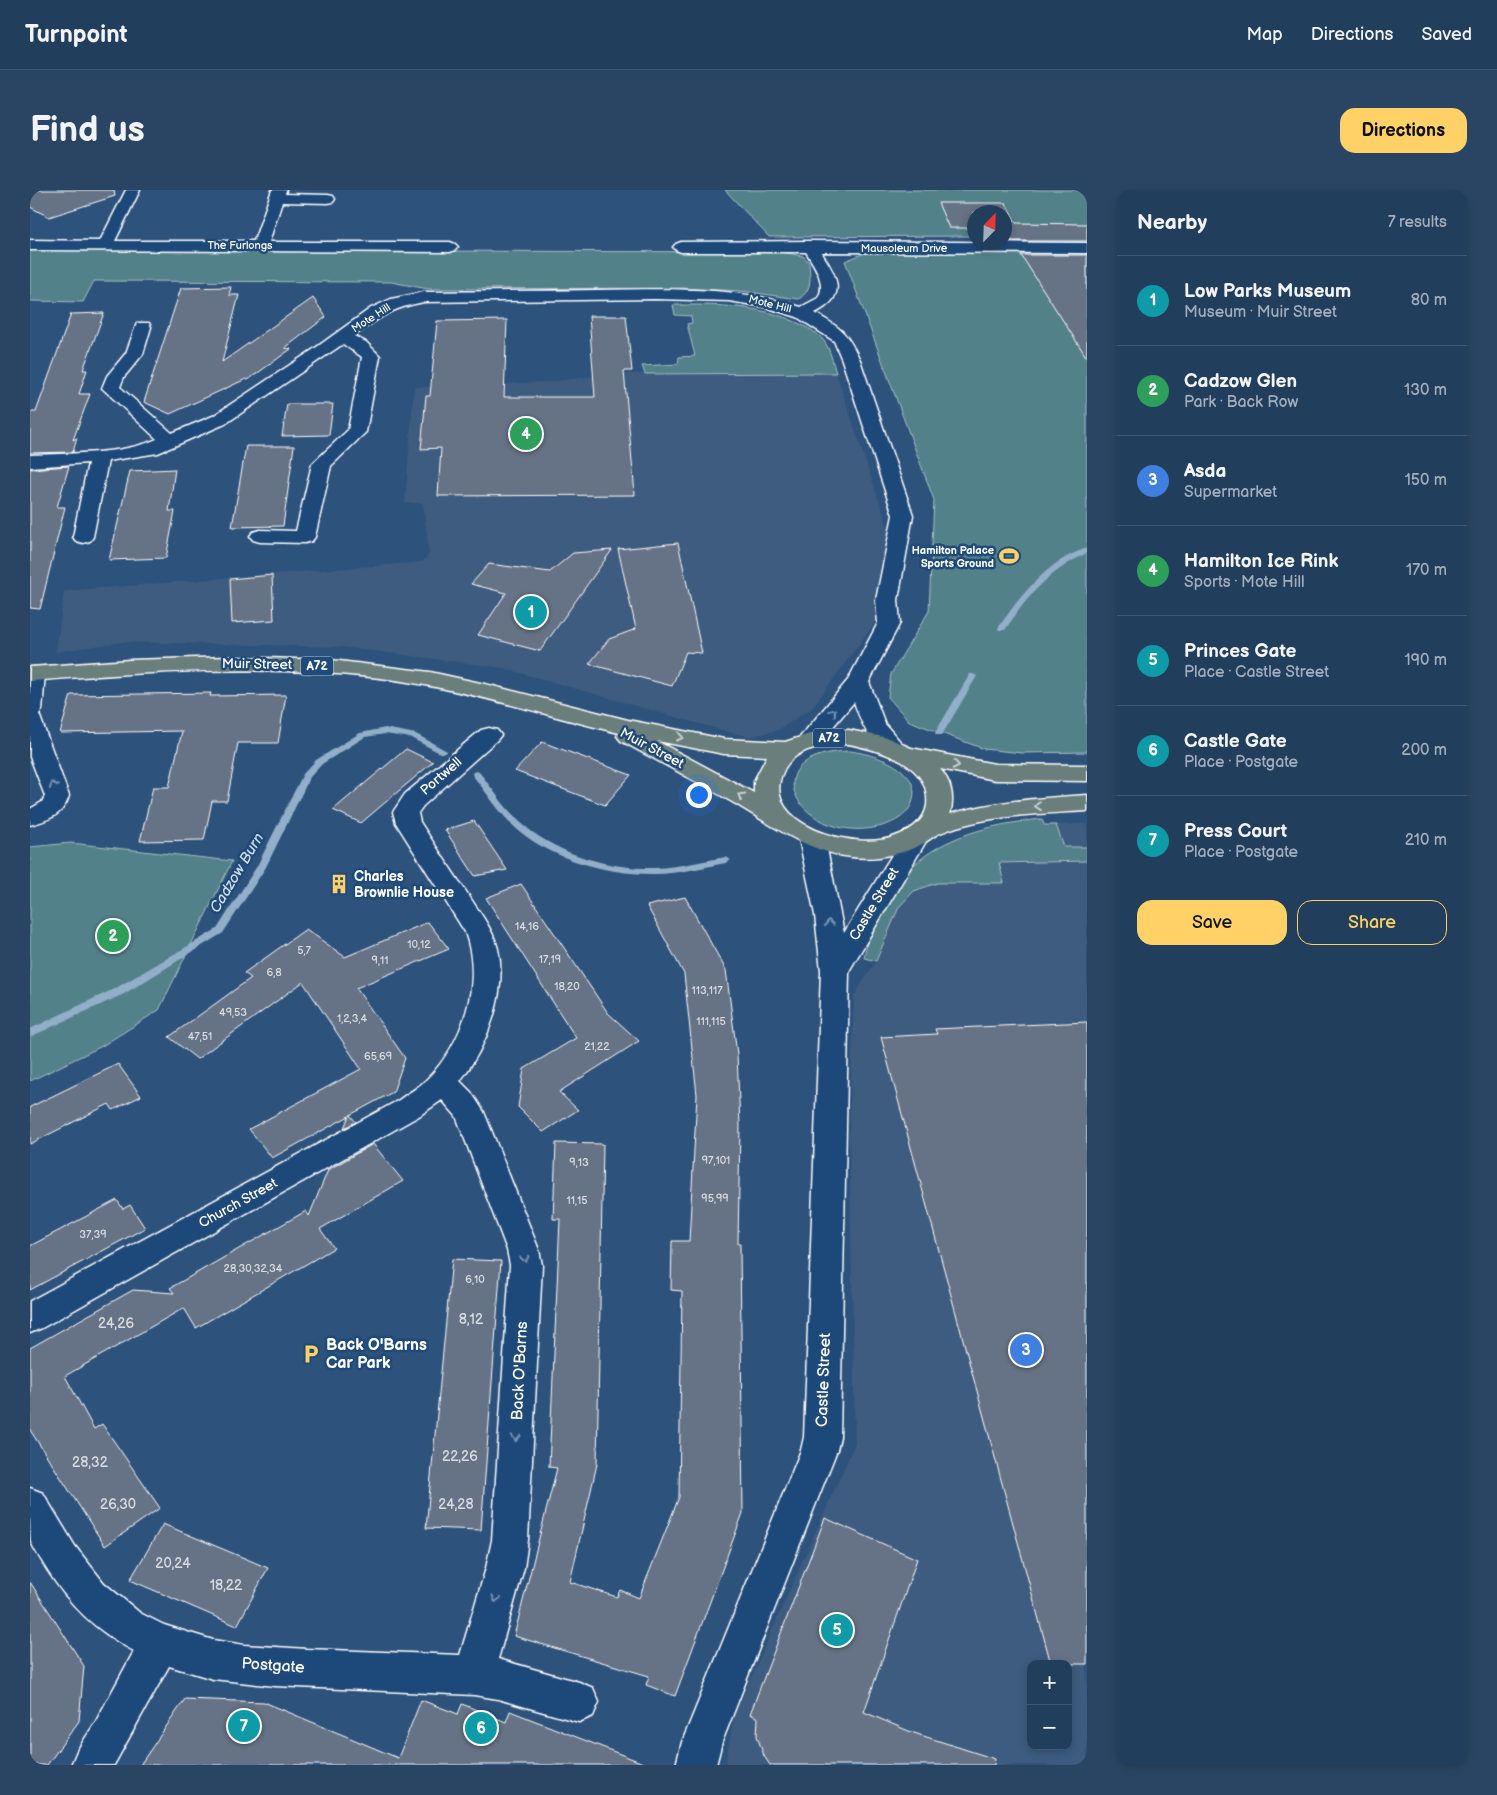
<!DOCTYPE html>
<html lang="en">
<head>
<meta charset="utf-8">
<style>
  body { margin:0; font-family:"Balsamiq Sans",sans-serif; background:#2a4563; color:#f1f3f6 }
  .controls { position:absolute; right:15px; bottom:15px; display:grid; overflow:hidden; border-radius:10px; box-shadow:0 2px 8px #0003 }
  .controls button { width:45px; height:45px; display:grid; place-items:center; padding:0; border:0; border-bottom:1px solid #3f5772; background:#223e5d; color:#f1f3f6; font:25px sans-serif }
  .compass { position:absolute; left:937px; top:15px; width:45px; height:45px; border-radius:50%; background:#223e5d; box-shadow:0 2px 8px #0003; rotate:23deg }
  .you { position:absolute; left:668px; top:604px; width:18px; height:18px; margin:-12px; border:4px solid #fff; border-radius:50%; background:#1a73e8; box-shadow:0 0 0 8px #1a73e833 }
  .badge { display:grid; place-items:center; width:32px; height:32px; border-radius:50%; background:#ffd166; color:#fff; font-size:16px; font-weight:700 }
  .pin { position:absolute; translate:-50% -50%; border:2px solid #fff; box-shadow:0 1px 5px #0006 }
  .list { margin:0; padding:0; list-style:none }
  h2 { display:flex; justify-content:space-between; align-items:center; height:65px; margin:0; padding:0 20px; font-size:21px }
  h2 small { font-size:16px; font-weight:400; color:#a2aebc }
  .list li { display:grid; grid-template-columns:32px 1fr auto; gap:15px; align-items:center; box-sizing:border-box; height:90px; padding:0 20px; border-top:1px solid #3f5772 }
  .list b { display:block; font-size:19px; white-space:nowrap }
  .list p { margin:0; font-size:16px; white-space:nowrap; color:#a2aebc }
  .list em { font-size:16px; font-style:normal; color:#a2aebc }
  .actions { display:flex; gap:10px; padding:15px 20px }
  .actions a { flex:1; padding:11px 0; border:1px solid #ffd166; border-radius:15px; text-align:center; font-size:18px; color:#ffd166 }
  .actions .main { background:#ffd166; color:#111 }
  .map { position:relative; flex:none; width:1057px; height:1575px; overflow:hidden; border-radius:15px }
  header { display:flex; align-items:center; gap:30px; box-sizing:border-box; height:70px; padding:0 25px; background:#223e5d; border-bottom:1px solid #3f5772 }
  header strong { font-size:24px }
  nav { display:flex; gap:28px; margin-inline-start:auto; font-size:18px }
  .intro { display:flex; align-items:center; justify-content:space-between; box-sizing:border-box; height:120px; padding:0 30px }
  h1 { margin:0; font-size:35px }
  .button { padding:12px 22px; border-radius:15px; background:#ffd166; color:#111; font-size:18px; font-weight:700 }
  main { display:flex; gap:30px; padding:0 30px }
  aside { flex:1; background:#223e5d; border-radius:15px; box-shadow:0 2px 8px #0003 }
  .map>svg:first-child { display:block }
  .built { fill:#3e5c7f; fill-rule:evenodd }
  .green { fill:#52818a; stroke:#a8c0c4 }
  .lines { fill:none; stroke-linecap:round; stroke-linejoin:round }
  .stream { fill:#91afc8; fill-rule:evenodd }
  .building { fill:#667386; stroke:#fff }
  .minor-casing { stroke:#fff; stroke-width:3 }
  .major-casing { stroke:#fff; stroke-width:3 }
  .minor { fill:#1f4a7a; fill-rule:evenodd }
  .major { fill:#6b7f7c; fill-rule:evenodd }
  .oneway { stroke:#7992af }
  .oneway2 { stroke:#cbd2d1 }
  .labels { text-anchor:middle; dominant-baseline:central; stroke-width:5; stroke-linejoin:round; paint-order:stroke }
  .far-street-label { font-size:11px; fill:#fff; stroke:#1f4a7a }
  .far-poi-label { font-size:11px; font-weight:bold; fill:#fff; stroke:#1f4a7a; text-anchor:end }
  .number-label { font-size:11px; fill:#d9dce1 }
  .shield { fill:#1f4a7a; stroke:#bcc9d7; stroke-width:1 }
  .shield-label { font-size:12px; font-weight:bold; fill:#fff }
  .street-label { font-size:14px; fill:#fff; stroke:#1f4a7a }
  .poi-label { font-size:14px; font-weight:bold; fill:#fff; stroke:#1f4a7a; text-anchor:start }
  .near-number-label { font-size:14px; fill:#d9dce1 }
  .water-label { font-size:15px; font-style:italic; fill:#d1dee8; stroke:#1f4a7a }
  .near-poi-label { font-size:16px; font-weight:bold; fill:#fff; stroke:#1f4a7a; text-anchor:start }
  .near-street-label { font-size:16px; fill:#fff; stroke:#1f4a7a }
</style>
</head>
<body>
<header>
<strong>Turnpoint</strong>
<nav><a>Map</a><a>Directions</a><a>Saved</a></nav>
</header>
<div class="intro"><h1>Find us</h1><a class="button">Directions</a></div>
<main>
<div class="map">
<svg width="1057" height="1575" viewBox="0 0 1057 1575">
  <rect width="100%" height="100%" fill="#2d527c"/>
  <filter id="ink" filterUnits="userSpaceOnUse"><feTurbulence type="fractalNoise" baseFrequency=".02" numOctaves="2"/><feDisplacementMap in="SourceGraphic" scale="10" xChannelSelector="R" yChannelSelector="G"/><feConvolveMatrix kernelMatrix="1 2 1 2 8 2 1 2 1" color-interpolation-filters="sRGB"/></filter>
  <g filter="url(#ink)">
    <path class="built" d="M806,183L858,337L844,434L782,518L748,540L719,547L673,535L473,478L312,457L92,452L26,462L34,401L392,372L399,364L393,313H375L384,197L520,192L580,184Z
      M1057,634V1575H695L704,1526L825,1253L819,942L824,806L846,771L863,722L877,698L1014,635ZM1001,1474H1038V1556H1001Z"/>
    <path class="green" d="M695,0H1057V46H975L974,22H944V46L739,47Z
      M0,60L751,62L773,66L779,72C780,88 783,99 769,109L711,101L653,98L398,99L361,92L64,91L53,112L0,111Z
      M840,61H1057V562L992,563L954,559L879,531L858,507L861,484L899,421L904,310L815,71Z
      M643,115C687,115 731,114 772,135C780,139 791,145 796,154C801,162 803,174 806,183L615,184L612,176L648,174L649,167L665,166L657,134L662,133L661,126L645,125Z
      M820,561C844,564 894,579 882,613C877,626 865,632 852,636C773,658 715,564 820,561Z
      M1012,629L1014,635H1026L1034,657H1057V671L969,673L974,693H907L884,701L869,717L846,771L834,768C837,746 845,735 856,716C863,705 868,692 876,683C910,645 964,634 1012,629Z
      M41,653L202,671L129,820L72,856L0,891V657Z"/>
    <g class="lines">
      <path class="stream" d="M1057,358V363C1017,383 1000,403 975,440H969L968,438C991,405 1017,371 1057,358Z
        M940,484H943L947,486L912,545H906L905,543Z
        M355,538L386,544L417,561L416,563H410L381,548L355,544L335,547L292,574L280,587L236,677L193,743L94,804L0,847V839L86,798L187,739L227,676L273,584L286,570L330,543Z
        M446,581L449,582C464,600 477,622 496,637C530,665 581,679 624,678C648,677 672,671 696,667L701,670L696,673C673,677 649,684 625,684C580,685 524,670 489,641C471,626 458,604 443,586L442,584L443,582Z"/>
    </g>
    <path class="building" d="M0,0H84L85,6L19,27L0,17Z
      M908,13H976L986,33L1057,34V51H982L974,39V22H944V38H919Z
      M991,65H1057V168Z
      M201,97L199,105H209L192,172L283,108L296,127L255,158L261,159L218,190L216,189L140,224L114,212L151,98Z
      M74,123L53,180H57L49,204H60L43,250L47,248L43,262L0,263V222H6L41,124Z
      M559,126H596L602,181H594L605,305L408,306L411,258L391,259L396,206H400L407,131L477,130L474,207H565Z
      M257,214H303L299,245L252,246Z
      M216,256H264L253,336L202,337Z
      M39,276L27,317H35L10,419L0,418V279Z
      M145,279L139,321H145L136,368L79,370L100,281Z
      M648,353L672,463L656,462L642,496L559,474L579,449L606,439L588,359Z
      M582,360L510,461L448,445L476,403L441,394L459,374L520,382L543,363Z
      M242,385L244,430L202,433L200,389Z
      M181,503L180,506L256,505L248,553H208L197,611H182L174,650L110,651L123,597H139L152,541L30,543L41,505Z
      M512,552L601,585L575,615L485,581Z
      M376,559L403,572L331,633L303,620Z
      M444,631L477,680L445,686L415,640Z
      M491,694L578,823L609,851L529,902L548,920L513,942L488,917L494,879L546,848L456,708Z
      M655,707L696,780L707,864L710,935L708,1054H710L713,1323L645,1506L616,1495L619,1486L484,1446L527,1278L519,1277L530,1029H523L526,953L573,954L567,1274L540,1392L587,1407L590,1400L609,1408L649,1307L652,1101L641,1100L642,1051H659L667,905L654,784L617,716Z
      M398,732L419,759L326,798L375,868L363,902L320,925L326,932L314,938L319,926L242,968L219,939L331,879L273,792L167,869L139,847L221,788L214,783L276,739L315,767Z
      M1057,832V1474H1021L851,847L907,844L905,839Z
      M88,874L111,906L83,920L79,914L0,954V917Z
      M343,954L373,991L290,1039L304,1058L166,1138L154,1118L35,1186L64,1239L72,1234L130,1318L75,1356L0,1240V1158L103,1100L144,1103L140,1098L276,1021L279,1026L298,980Z
      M87,1010L93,1019L100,1015L115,1038L0,1100V1056Z
      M422,1069L471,1071L451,1340L396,1338Z
      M795,1328L887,1369L834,1522L881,1542L965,1569L964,1575H740L734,1566L727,1546L728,1528L720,1524Z
      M133,1334L238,1378L207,1436L100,1390Z
      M0,1392L54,1476L49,1531L17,1575H0Z
      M155,1509L234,1512L368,1568L391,1510L428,1524L432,1514L476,1532L480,1521L613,1573V1575H110Z"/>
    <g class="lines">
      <defs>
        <path id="minor" d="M96,0H110L85,51H224L242,0H256L255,4L298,5L303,6L305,9L303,12L298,13L252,12L239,52H420L425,54L428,57L425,60L420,62L0,60V50L70,51Z
          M780,51L1057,53V63L791,62C808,87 818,107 785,123C812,139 816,141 830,170L883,325L868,410L870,433L839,492L855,534L874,556L870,561C844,568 831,532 824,512L786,557L778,559L770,557L766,552L818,490L848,433L846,410L863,325L812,170L804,151L767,127L735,117L699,111L625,109L394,112C361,118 350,127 324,146L336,152L350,166L336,242L301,276L285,347L282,351L275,353L230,352L223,350L220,346L223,342L230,340L266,341L282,274L318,240L332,167L313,154L195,234L128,263L78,271L63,347L60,351L53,353L46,351L43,347L58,273L0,277V265C40,263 91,265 127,249L72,198L77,186L96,163L107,133H119L121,137L113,164L94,187L90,197L142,243L183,226L284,159L341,118L361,109L394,102C452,101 510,101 568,100C639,99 703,96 771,117L788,108C797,93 784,75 776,62H651L646,60L643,57L646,54L651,52Z
          M4,477L12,479L15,484L12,520L9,524L39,606C33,626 18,630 0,635V619L12,612L15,606L0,567V478Z
          M459,538L467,540L471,545L467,550L393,616L388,623L390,632C406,657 422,681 439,706C449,722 463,739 468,759C478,802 457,857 430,891L441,902L454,922L509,1060L512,1075L498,1350L494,1378L468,1469L549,1492L563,1498L569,1512L563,1526L549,1532L468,1509L444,1505L245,1496L183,1489L139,1476L84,1575H41L47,1561L65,1533L104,1461C66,1441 39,1415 16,1378C11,1369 4,1360 1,1351C0,1342 0,1310 0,1298L13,1303L45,1356L74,1393L110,1423L134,1435L183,1450L214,1455L277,1459L430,1465L456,1378L462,1350L480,1075L477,1060L426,926L412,910L389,926L12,1138L0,1143V1111L369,910C378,903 388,898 396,890C434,853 453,792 435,742L366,633L363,622L375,604L451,540Z
          M885,640L894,642L898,648L819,781L810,1247L807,1260L692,1552L686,1575H646L652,1552L771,1260L774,1247L791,781L785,725L769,649L773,643L782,641L791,643L795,649L814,743L876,642Z"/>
        <path id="major" d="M200,467L301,470L400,482L455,494L598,530L694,549L755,552L783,543L819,540L858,548L881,558L965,574L1057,575V591L965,590L910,579C921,591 925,607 920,624C965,611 1010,608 1057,605V621C1011,624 950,625 908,644C903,646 898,651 892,654C879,661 864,665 849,667C790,674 745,636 697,609C662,589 626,570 591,551L587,546L589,543C510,524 432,498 350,488C234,474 116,482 0,491V477L100,470ZM627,551L694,564L737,566L724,591V603ZM819,554C852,561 901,574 897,615C895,632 878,642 863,647C826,661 729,635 753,582C758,570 770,562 781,559C793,555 807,555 819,554Z"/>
      </defs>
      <use href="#minor" class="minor-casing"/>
      <use href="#major" class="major-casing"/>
      <use href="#minor" class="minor"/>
      <use href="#major" class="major"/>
    </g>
    <defs><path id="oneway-chevron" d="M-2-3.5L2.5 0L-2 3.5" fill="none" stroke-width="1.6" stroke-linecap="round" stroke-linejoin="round" transform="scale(1.25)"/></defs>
    <g class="oneway">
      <use href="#oneway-chevron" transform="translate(803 522) rotate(-50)"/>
      <use href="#oneway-chevron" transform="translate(23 595) rotate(-112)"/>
      <use href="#oneway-chevron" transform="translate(799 733) rotate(-98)"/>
      <use href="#oneway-chevron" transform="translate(495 1069) rotate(79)"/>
      <use href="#oneway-chevron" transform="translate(486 1248) rotate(93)"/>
      <use href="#oneway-chevron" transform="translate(466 1409) rotate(106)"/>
    </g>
    <g class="oneway2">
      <use href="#oneway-chevron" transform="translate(650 547) rotate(12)"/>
      <use href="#oneway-chevron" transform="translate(926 575) rotate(12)"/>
      <use href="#oneway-chevron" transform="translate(711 606) rotate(-150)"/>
      <use href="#oneway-chevron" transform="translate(1008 616) rotate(175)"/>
    </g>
  </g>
  <defs>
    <symbol id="stadium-bare" viewBox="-9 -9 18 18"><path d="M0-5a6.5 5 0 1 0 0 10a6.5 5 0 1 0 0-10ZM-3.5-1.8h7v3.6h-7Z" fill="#ffd166" stroke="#1f4a7a" stroke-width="2.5" paint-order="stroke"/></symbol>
    <symbol id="building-bare" viewBox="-9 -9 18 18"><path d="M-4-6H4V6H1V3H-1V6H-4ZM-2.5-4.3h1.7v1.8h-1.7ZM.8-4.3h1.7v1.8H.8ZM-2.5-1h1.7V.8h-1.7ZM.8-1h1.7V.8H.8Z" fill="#ffd166" stroke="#1f4a7a" stroke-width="2.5" paint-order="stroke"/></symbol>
    <symbol id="parking-bare" viewBox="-9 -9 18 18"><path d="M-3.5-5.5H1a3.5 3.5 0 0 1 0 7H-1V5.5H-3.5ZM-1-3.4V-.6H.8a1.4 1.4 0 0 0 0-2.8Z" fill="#ffd166" stroke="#1f4a7a" stroke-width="2.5" paint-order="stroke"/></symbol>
  </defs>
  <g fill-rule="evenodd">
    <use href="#stadium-bare" x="965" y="352" width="28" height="28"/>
    <use href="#building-bare" x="295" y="680" width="28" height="28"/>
    <use href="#parking-bare" x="267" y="1150" width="28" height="28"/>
  </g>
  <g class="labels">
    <g class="far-street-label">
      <text x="210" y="55">The Furlongs</text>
      <text x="874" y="58">Mausoleum Drive</text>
      <text transform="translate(740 114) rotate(14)">Mote Hill</text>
      <text transform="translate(341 128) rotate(-33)">Mote Hill</text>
    </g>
    <g class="far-poi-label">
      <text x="964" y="360">Hamilton Palace<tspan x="964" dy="13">Sports Ground</tspan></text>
    </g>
    <g class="number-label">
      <text x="497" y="736">14,16</text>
      <text x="389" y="754">10,12</text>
      <text x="274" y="760">5,7</text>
      <text x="520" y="769">17,19</text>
      <text x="350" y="770">9,11</text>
      <text x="244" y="782">6,8</text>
      <text x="537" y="796">18,20</text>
      <text x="677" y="800">113,117</text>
      <text x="203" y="822">49,53</text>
      <text x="322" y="828">1,2,3,4</text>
      <text x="681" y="831">111,115</text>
      <text x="170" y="846">47,51</text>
      <text x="567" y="856">21,22</text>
      <text x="348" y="866">65,69</text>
      <text x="686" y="970">97,101</text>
      <text x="549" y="972">9,13</text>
      <text x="685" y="1008">95,99</text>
      <text x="547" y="1010">11,15</text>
      <text x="63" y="1044">37,39</text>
      <text x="223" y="1078">28,30,32,34</text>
      <text x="445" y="1089">6,10</text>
    </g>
    <g class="shield">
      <rect x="271" y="466.5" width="32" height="19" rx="4"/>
      <rect x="783" y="538.5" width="32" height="19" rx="4"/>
    </g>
    <g class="shield-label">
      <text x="287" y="476">A72</text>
      <text x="799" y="548">A72</text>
    </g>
    <g class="street-label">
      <text transform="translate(227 474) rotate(1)">Muir Street</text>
      <text transform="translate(622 558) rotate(28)">Muir Street</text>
      <text transform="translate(411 586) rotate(-41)">Portwell</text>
      <text transform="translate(844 714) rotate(-59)">Castle Street</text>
      <text transform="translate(208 1013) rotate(-29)">Church Street</text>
    </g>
    <g class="poi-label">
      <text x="324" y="686">Charles<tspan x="324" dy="16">Brownlie House</tspan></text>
    </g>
    <g class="near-number-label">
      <text x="441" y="1129">8,12</text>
      <text x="86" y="1133">24,26</text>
      <text x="430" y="1266">22,26</text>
      <text x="60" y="1272">28,32</text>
      <text x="88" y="1314">26,30</text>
      <text x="426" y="1314">24,28</text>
      <text x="143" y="1373">20,24</text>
      <text x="196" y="1395">18,22</text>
    </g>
    <g class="water-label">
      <text transform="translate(207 683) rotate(-59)">Cadzow Burn</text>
    </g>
    <g class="near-poi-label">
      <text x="296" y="1155">Back O'Barns<tspan x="296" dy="18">Car Park</tspan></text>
    </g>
    <g class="near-street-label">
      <text transform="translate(490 1181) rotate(-87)">Back O'Barns</text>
      <text transform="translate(794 1190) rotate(-88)">Castle Street</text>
      <text transform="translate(243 1476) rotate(4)">Postgate</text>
    </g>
  </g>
</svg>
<div class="controls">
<button>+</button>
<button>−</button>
</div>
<svg class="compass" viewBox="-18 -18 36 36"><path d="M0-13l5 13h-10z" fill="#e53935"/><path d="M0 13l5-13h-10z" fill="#a2aebc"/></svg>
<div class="you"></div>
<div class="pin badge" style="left:501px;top:422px;background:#0f9aa8">1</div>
<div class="pin badge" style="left:83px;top:746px;background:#2e9e5b">2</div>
<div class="pin badge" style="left:996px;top:1160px;background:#3f7fe0">3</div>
<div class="pin badge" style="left:496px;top:244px;background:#2e9e5b">4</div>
<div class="pin badge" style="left:807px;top:1440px;background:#0f9aa8">5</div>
<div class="pin badge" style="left:451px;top:1538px;background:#0f9aa8">6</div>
<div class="pin badge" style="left:214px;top:1536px;background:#0f9aa8">7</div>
</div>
<aside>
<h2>Nearby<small>7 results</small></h2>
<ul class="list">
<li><span class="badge" style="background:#0f9aa8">1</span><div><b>Low Parks Museum</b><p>Museum · Muir Street</p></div><em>80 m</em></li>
<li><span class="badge" style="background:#2e9e5b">2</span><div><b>Cadzow Glen</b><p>Park · Back Row</p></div><em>130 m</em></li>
<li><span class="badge" style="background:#3f7fe0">3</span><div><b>Asda</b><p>Supermarket</p></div><em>150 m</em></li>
<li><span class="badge" style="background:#2e9e5b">4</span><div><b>Hamilton Ice Rink</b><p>Sports · Mote Hill</p></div><em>170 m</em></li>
<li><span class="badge" style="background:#0f9aa8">5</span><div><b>Princes Gate</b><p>Place · Castle Street</p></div><em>190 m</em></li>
<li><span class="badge" style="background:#0f9aa8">6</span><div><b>Castle Gate</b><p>Place · Postgate</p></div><em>200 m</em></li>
<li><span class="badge" style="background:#0f9aa8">7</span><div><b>Press Court</b><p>Place · Postgate</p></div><em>210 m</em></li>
</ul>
<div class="actions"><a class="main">Save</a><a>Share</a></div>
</aside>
</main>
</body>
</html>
